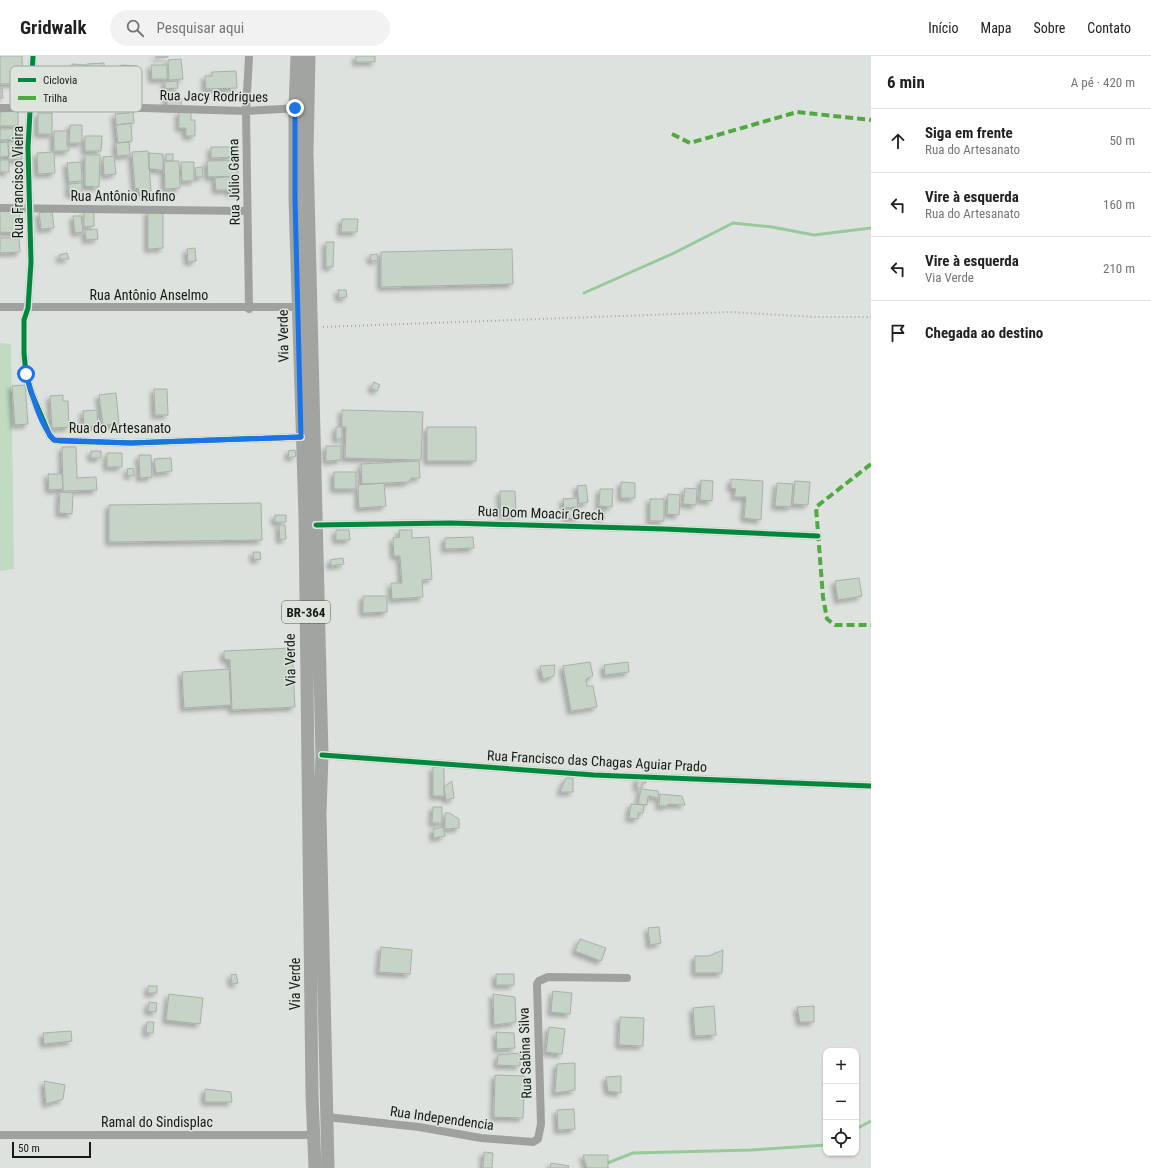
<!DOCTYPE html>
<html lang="pt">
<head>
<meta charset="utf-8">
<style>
  body { margin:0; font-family:"Roboto Condensed",sans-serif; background:#f2f2f2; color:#202124 }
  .controls { position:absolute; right:12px; bottom:12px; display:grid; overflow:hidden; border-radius:8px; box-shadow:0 1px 3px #0004 }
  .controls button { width:36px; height:36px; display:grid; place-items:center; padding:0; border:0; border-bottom:1px solid #e0e0e0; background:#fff; color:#202124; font:20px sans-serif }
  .scale { position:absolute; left:12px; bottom:10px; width:79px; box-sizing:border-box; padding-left:4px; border:2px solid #171a17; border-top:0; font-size:11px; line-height:14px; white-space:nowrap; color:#171a17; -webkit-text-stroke:3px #dce4dc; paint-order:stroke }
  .stop { position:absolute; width:12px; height:12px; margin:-9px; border:3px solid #1a73e8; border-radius:50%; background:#fff }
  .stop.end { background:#1a73e8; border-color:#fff; box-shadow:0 1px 4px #0008 }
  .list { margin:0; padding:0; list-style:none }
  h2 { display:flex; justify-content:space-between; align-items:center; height:52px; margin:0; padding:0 16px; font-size:17px }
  h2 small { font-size:13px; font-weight:400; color:#757577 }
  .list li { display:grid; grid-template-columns:26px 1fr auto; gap:12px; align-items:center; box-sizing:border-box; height:64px; padding:0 16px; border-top:1px solid #e0e0e0 }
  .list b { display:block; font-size:15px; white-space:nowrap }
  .list p { margin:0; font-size:13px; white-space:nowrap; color:#757577 }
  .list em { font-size:13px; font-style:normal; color:#757577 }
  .icon { flex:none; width:22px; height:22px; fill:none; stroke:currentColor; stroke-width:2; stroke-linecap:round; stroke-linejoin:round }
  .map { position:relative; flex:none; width:871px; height:1112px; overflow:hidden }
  header { display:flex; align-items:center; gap:24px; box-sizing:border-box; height:56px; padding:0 20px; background:#fff; border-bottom:1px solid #e0e0e0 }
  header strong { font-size:19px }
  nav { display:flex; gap:22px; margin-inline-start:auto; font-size:14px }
  .search { width:280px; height:36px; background:#f2f2f2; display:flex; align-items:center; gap:10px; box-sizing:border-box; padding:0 14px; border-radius:22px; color:#757577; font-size:15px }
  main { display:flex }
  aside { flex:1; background:#fff }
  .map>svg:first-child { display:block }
  .green { fill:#c1dac2 }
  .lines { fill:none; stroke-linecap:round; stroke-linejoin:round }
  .stream { stroke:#97c99b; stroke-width:3 }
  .building { fill:#c5d4c6; stroke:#abafab; filter:url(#shadow) }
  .path { stroke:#a4a6a4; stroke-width:2; stroke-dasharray:1 3; stroke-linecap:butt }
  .minor { stroke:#9fa19f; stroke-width:8 }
  .primary { stroke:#a2a4a2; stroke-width:13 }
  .quiet { stroke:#52a942; stroke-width:4; stroke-dasharray:8 4; stroke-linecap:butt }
  .cycleway-casing { stroke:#dce4dc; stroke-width:8 }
  .cycleway { stroke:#00873e; stroke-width:5 }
  .route { stroke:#1a73e8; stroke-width:5 }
  .labels { text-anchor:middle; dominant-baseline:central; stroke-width:3; stroke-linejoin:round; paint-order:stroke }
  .shield { fill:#dce4dc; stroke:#525752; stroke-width:1 }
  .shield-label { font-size:13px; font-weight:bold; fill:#171a17 }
  .street-label { font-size:14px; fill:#171a17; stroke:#dce4dc }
  .key { fill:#dce4dc; stroke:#a1a7a1; stroke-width:1 }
  .key-label { font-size:11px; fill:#171a17 }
</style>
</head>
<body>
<header>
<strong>Gridwalk</strong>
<div class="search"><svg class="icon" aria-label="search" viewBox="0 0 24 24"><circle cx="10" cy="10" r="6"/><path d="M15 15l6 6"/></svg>Pesquisar aqui</div>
<nav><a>Início</a><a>Mapa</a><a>Sobre</a><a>Contato</a></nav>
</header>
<main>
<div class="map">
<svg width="871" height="1112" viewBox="0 0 871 1112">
  <defs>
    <filter id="shadow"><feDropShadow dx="-3.5" dy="3.5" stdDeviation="2" flood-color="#0004"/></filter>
  </defs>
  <rect width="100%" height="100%" fill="#dee2de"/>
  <path class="green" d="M0,287L11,288L14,513L0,515Z"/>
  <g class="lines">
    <path class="stream" d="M584,237L672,198L733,167L772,171L814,179L871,172
      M856,1073L871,1065
      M603,1112L605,1108L633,1097L752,1094L826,1089"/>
  </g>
  <path class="building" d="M0,0H22L23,27L0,28Z
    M156,0H168V1L156,2Z
    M356,0H375V6H356Z
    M181,3L183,23L169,24L168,4Z
    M104,7L105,16L87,18V8Z
    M72,8L86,9L88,32L73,33Z
    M121,9L137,10L135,36L119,35Z
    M151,9H167V23H152Z
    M236,15L237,32L206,33L205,20H212V16Z
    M177,25L178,32L165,33V26Z
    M0,32H2L3,42H0Z
    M167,35H176V42H181V50L167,51Z
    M129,54L133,55L134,67L116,69L115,58L129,57Z
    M18,55V70H0V56Z
    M179,56H191V64H195V80H186V72H179Z
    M38,57H52V78H38Z
    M131,67L132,85L118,87L116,69Z
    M70,69H82V87H69Z
    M0,73H19L20,80H15L16,83L0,84Z
    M54,75H67V90H69V95H54Z
    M85,80H102L101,95H85Z
    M21,85L22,103L9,104L8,86Z
    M8,86L9,100L0,101V87Z
    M129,86L130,99L117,100L116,87Z
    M211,91H232L233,101L211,102Z
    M148,95L151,135L139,137L138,132L135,133L132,96Z
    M54,96L55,117L38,118L37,97Z
    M149,97L163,98V114L149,113Z
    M166,98H173V105H166Z
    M85,99H100L99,131L85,130Z
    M114,100L116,118L104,119L103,101Z
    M0,104H9V116H0Z
    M238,104V120L208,121L207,105Z
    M164,105H179L180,132L165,133Z
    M81,106L82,125L69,126L67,107Z
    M181,106H194V125H182Z
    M202,111L203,121H196L195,112Z
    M239,120L240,137H230L228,134H216L215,122Z
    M82,127V138H69V128Z
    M0,155L20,156L19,177L0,176Z
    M52,155L54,172L41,173L39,157Z
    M148,155H163V192L148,193Z
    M84,156H94V170L84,171Z
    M73,160H81L83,176L75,177Z
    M342,163H358L357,176H341Z
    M97,173L98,183L86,184L85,174Z
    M0,182H19L20,196L0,197Z
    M326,186H334L333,211H326Z
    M195,192L196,205L188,206L187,193Z
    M512,193L513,228L381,231V196Z
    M67,197L69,203H60L59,199Z
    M377,198L378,204L371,205L370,199Z
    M338,234H346L347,241L339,242Z
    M374,326L380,329L377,335L371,332Z
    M25,329L28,368L15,369L12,330Z
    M154,333H167L168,359H155Z
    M116,337L119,368L103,369L99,339Z
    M63,339V345H68L69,371L52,372L50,340Z
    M97,354L98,370L84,371L83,355Z
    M342,354L423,356L421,404L345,402L346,371H342Z
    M336,371H342V383H336Z
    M427,371H476V405H427Z
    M326,390H341V404L326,405Z
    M62,391H76L77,422L96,421L97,434L63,435Z
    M295,394L296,400L289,402L288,395Z
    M91,395H101V402H91Z
    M107,397H122V411H107Z
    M139,399H151L152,421L140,422Z
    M171,402L172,415L156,417L154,403Z
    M419,405L420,422H411L409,426L362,428L361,408Z
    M133,412L134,419L128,420L127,413Z
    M334,416H356V433H334Z
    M48,418H62L63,433L49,434Z
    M731,423L763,425L761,464L744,462L746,441H734L736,433L731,432Z
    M701,424L713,425L712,445L700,444Z
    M795,425L810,426L808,449L793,448Z
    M621,426L635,427V442H621Z
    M384,427L386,450L359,452L358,429Z
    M777,427L793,428L791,451L775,450Z
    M586,429L588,446L579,448L577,430Z
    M685,432L697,433L696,449L683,448Z
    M600,433H613L612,451L599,450Z
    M500,435H515L516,459H501Z
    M60,436L73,437L72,458L59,457Z
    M668,438L680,439L679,459L667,458Z
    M577,442L578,451L564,452L563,443Z
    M650,443H664V465H650Z
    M261,447L262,484L109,486V449Z
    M579,452L580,461L566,463L565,454Z
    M599,455H604L605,463L599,462Z
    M275,459H286V466H275Z
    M279,469H285L286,483L280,484Z
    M336,474H349L350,484H336Z
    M399,474H412V482L429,481L432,523L422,524L423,541L392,543L391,527H402L400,500H394L393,482L400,481Z
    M473,481L474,492L445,493V482Z
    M253,496H260L261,503L254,504Z
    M343,502L344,508L331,510L330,504Z
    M859,522L862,540L838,544L835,525Z
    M363,540H387V556L363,557Z
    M292,592L295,651L232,654L230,604L224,603V595Z
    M590,606L593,620L586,623L587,630H593L597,651L571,655L563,610Z
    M628,606L629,616L605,619L604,609Z
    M555,609L554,620L543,623L540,610Z
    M229,613L231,649L184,652L182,616Z
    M433,711H444V740H433Z
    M566,722H573V736H560Z
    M637,722H645L646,727H642V732H637Z
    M452,725L454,742L446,744L444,731Z
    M641,733L658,735L659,742L648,740L647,749L638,748Z
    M660,738L682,740L685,749L668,748L667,750H659Z
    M631,748L644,749L643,757H638V763L629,762Z
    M433,751H442V767H432Z
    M445,757H450L459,763V772L445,773Z
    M443,771L445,780L434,782L433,773Z
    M659,871L661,887L650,889L648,872Z
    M580,883L606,892L601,905L575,895Z
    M381,891L412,894L410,918L379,916Z
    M723,894L722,917H695V900H709Z
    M236,918L238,927L232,928L231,919Z
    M496,918H514V929H496Z
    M148,930H157V937H148Z
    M553,935L572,937L570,958L551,956Z
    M169,938L203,942L200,968L166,964Z
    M493,938L515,941L516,966L494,969Z
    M149,946L157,947L156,956L148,955Z
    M714,950L716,979L695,980L693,952Z
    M814,950V966H800L797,951Z
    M620,961L644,962L643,990L619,989Z
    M147,966H154L153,977H146Z
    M549,971L565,973L562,998L546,996Z
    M71,975L72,985L44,988L43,977Z
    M496,976L514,977L515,992L497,993Z
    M520,997V1010L497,1009L498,999Z
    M575,1007V1034L555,1037L557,1008Z
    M495,1019L525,1020L523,1062L494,1061Z
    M621,1020V1037L608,1035L606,1021Z
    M44,1025L65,1029L63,1043L46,1048Z
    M205,1033L231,1036L232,1046H205Z
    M574,1053L575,1073L558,1074L557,1054Z
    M484,1096L493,1097L492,1112H483Z
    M583,1099H608V1112H587Z
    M551,1107L569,1110L568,1112H550Z"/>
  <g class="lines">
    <path class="path" d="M323,271L730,256L815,261H871"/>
    <path class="minor" d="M33,0L28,92L31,206L28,252L24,264V297L26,318L31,336L50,380L54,384L61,385L131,387L301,381
      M0,52H143L246,55L299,52
      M0,152L247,155
      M0,251H298
      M249,253L246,55L249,0
      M316,469L451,467L664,473L818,480
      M322,699L594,719L871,730
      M327,1061L419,1071L481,1082L533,1086L538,1083L541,1068L537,928L539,925L548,921L627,922
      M0,1079H315"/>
    <path class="primary" d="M297,0L295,52V143L305,461L312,1039L315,1112
      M309,0L307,96L322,699L320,758L328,1112"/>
    <path class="quiet" d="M672,78L690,87L797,56L871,64
      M871,408L816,451L823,541L827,563L835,569H871"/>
    <defs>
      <path id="cycleway" d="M33,0L28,92L31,206L28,252L24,264V297L26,318L31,336L50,380L54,384L61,385L131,387L301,381
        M316,469L451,467L664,473L818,480
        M322,699L594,719L871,730"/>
    </defs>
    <use href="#cycleway" class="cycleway-casing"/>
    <use href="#cycleway" class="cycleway"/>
  </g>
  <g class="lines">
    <path class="route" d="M26,318C32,338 40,369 54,384L131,387L301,381L295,143V52"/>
  </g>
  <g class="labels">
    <rect class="shield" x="282" y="545" width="48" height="22" rx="3"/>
    <g class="shield-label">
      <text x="306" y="556">BR-364</text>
    </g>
    <g class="street-label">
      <text transform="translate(214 40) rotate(1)">Rua Jacy Rodrigues</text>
      <text transform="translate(18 126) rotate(-90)">Rua Francisco Vieira</text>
      <text transform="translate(234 126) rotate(-91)">Rua Júlio Gama</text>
      <text x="123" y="140">Rua Antônio Rufino</text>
      <text x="149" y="239">Rua Antônio Anselmo</text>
      <text transform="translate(283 280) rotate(-91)">Via Verde</text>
      <text x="120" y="372">Rua do Artesanato</text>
      <text transform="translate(541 457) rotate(2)">Rua Dom Moacir Grech</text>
      <text transform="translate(290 604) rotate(-91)">Via Verde</text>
      <text transform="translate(597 705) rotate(3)">Rua Francisco das Chagas Aguiar Prado</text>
      <text transform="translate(295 928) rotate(-90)">Via Verde</text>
      <text transform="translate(525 997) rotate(-92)">Rua Sabina Silva</text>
      <text transform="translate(442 1062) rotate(8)">Rua Independencia</text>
      <text x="157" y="1066">Ramal do Sindisplac</text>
    </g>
  </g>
  <rect x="10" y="10" width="132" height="46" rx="6" class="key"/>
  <rect x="18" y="22" width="18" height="4" fill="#00873e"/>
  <rect x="18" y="40" width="18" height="4" fill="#52a942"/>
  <g class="key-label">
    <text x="43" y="28">Ciclovia</text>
    <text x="43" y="46">Trilha</text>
  </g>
</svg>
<div class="controls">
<button>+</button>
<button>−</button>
<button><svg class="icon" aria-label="locate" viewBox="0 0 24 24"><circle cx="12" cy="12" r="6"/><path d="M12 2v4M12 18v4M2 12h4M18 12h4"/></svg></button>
</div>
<div class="scale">50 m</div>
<div class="stop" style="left:26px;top:318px"></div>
<div class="stop end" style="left:295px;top:52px"></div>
</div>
<aside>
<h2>6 min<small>A pé · 420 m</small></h2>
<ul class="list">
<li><svg class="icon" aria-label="ahead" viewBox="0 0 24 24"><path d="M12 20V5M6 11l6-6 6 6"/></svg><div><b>Siga em frente</b><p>Rua do Artesanato</p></div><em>50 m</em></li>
<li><svg class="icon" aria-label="left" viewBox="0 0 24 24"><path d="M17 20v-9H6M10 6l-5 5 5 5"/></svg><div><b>Vire à esquerda</b><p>Rua do Artesanato</p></div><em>160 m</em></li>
<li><svg class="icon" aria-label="left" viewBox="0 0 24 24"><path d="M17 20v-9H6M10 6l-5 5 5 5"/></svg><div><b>Vire à esquerda</b><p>Via Verde</p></div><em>210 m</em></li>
<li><svg class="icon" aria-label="arrive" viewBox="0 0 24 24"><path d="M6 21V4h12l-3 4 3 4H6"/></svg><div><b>Chegada ao destino</b></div></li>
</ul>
</aside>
</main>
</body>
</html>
